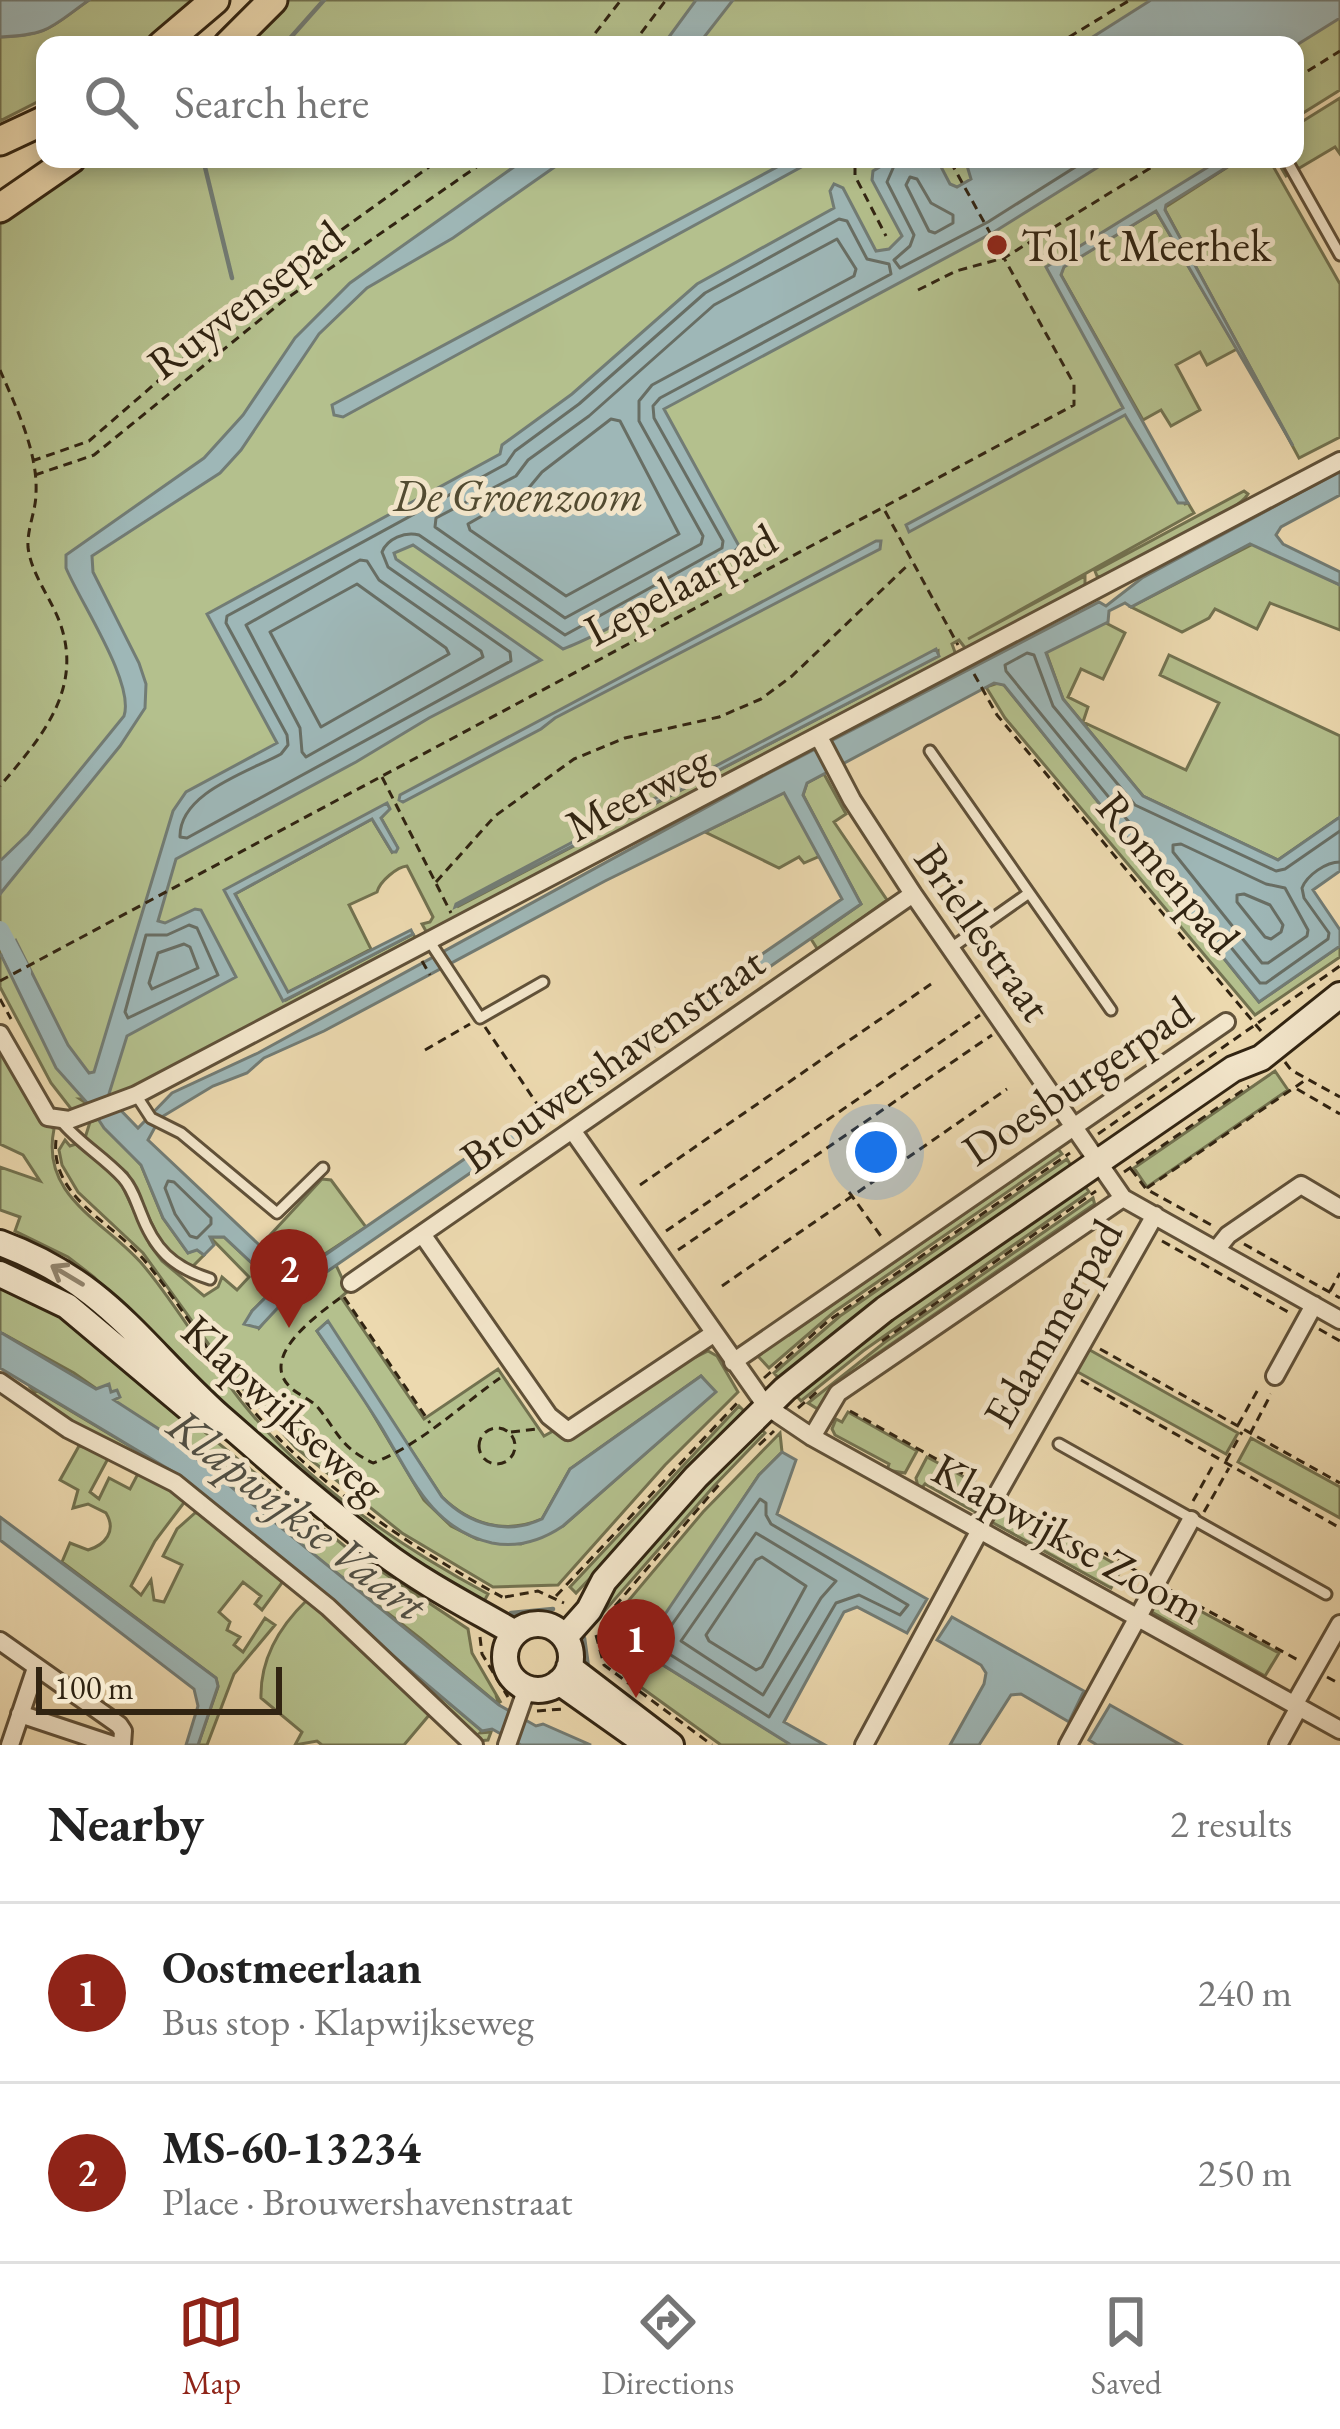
<!DOCTYPE html>
<html lang="en">
<head>
<meta charset="utf-8">
<style>
  body { margin:0; font-family:"EB Garamond",serif; background:#f6f6f6; color:#222 }
  .scale { position:absolute; left:36px; bottom:30px; width:246px; box-sizing:border-box; padding-left:12px; border:6px solid #312412; border-top:0; font-size:33px; line-height:42px; white-space:nowrap; color:#312412; -webkit-text-stroke:9px #f3e6cb; paint-order:stroke }
  .you { position:absolute; left:876px; top:1152px; width:42px; height:42px; margin:-30px; border:9px solid #fff; border-radius:50%; background:#1a73e8; box-shadow:0 0 0 18px #1a73e833 }
  .badge { display:grid; place-items:center; width:78px; height:78px; border-radius:50%; background:#8f2418; color:#fff; font-size:39px; font-weight:700 }
  .pin { position:absolute; translate:-50% -99px; filter:drop-shadow(0 3px 6px #0008) }
  .pin::after { content:''; position:absolute; top:63px; width:42px; height:36px; background:inherit; clip-path:polygon(0 0,100% 0,50% 100%) }
  .list { margin:0; padding:0; list-style:none }
  h2 { display:flex; justify-content:space-between; align-items:center; height:156px; margin:0; padding:0 48px; font-size:51px }
  h2 small { font-size:39px; font-weight:400; color:#767676 }
  .list li { display:grid; grid-template-columns:78px 1fr auto; gap:36px; align-items:center; box-sizing:border-box; height:180px; padding:0 48px; border-top:3px solid #e0e0e0 }
  .list b { display:block; font-size:45px; white-space:nowrap }
  .list p { margin:0; font-size:39px; white-space:nowrap; color:#767676 }
  .list em { font-size:39px; font-style:normal; color:#767676 }
  .icon { flex:none; width:66px; height:66px; fill:none; stroke:currentColor; stroke-width:2; stroke-linecap:round; stroke-linejoin:round }
  .map { position:relative; flex:none; width:1340px; height:1745px; overflow:hidden }
  .search { position:absolute; background:#fff; box-shadow:0 6px 18px #0003; left:36px; right:36px; top:36px; height:132px; display:flex; align-items:center; gap:30px; box-sizing:border-box; padding:0 42px; border-radius:24px; color:#767676; font-size:45px }
  .sheet { height:516px; background:#fff }
  nav { display:flex; justify-content:space-around; align-items:center; box-sizing:border-box; height:168px; border-top:3px solid #e0e0e0; background:#fff; font-size:33px; color:#767676 }
  nav a { display:grid; justify-items:center; gap:6px }
  nav .on { color:#8f2418 }
  .map>svg:first-child { display:block }
  .green { fill:#b4c08d; stroke:#727250; stroke-width:3; fill-rule:evenodd }
  .water { fill:#9eb7b7; stroke:#727c75; stroke-width:3; fill-rule:evenodd }
  .lines { fill:none; stroke-linecap:round; stroke-linejoin:round }
  .shore { stroke:#686e64; stroke-width:3 }
  .stream { stroke:#727c75; stroke-width:4.5 }
  .canal { stroke:#9eb7b7; stroke-width:18 }
  .lane-casing { stroke:#605139; stroke-width:15 }
  .street-casing { stroke:#605139; stroke-width:22 }
  .secondary-casing { stroke:#312412; stroke-width:30 }
  .primary-casing { stroke:#312412; stroke-width:33 }
  .path { stroke:#312412; stroke-width:3; stroke-dasharray:9 6; stroke-linecap:butt }
  .lane { stroke:#f3e6cb; stroke-width:9 }
  .street { stroke:#f3e6cb; stroke-width:16 }
  .secondary { stroke:#f3e6cb; stroke-width:24 }
  .primary { stroke:#ecd9af; stroke-width:27 }
  .oneway { stroke:#92856e }
  .poi-dot { fill:#8f2418; stroke:#f3e6cb; stroke-width:4.5 }
  .labels { text-anchor:middle; dominant-baseline:central; stroke-width:10; stroke-linejoin:round; paint-order:stroke }
  .poi-label { font-size:45px; fill:#312412; stroke:#f3e6cb; text-anchor:start }
  .street-label { font-size:45px; fill:#312412; stroke:#f3e6cb }
  .park-label { font-size:45px; font-style:italic; fill:#524b31; stroke:#f3e6cb }
  .water-label { font-size:48px; font-style:italic; fill:#525044; stroke:#f3e6cb }
</style>
</head>
<body>
<div class="map">
<svg width="1340" height="1745" viewBox="0 0 1340 1745">
  <rect width="100%" height="100%" fill="#ecd9af"/>
  <filter id="stains"><feTurbulence type="fractalNoise" baseFrequency=".00167" numOctaves="4"/><feColorMatrix values="0 0 0 0 .2 0 0 0 0 .09 0 0 0 0 .02 0 0 0 .5 -.17"/></filter>
  <radialGradient id="worn" r=".72"><stop offset=".6" stop-color="#630" stop-opacity="0"/><stop offset="1" stop-color="#630" stop-opacity=".3"/></radialGradient>
  <path class="green" d="M89,0H200L138,45H45V98L0,121V37C50,35 50,27 89,0Z
    M278,0H1340V90L1295,118V45H234Z
    M1340,98V154L1335,147L1286,176L1276,159H1295V126Z
    M85,159H1227L1050,268L1185,504L1188,503L1194,513L968,639L1085,576V589L966,649L959,640L952,644L956,655L427,933L422,924L430,922L433,917L407,866C397,867 380,881 377,892L349,905L371,949L287,993L235,894L372,819L392,852L397,847L381,818L388,810L227,894L286,1000L413,934L416,939L225,1045L109,1099H80L89,1105L72,1110L51,1083L0,987V219ZM938,651V656L457,907Z
    M1240,159H1269L1340,284V437L1299,458L1164,208Z
    M1156,211L1237,349L1207,365L1200,352L1176,365L1200,410L1171,426L1161,410L1143,420L1061,275L1063,267Z
    M1244,491L1248,494C1241,506 1222,512 1212,523L1105,579L1097,576L1095,571Z
    M1255,543L1340,585V630L1270,603L1257,629L1215,609L1209,618L1182,632L1131,607Z
    M1104,622L1125,633L1103,679L1081,669L1068,697L1088,707L1083,722L1186,770L1219,703L1160,675L1169,655L1340,736V817L1278,860L1143,796L1063,699L1046,652Z
    M998,683L1004,685L1259,1002L1340,946V957L1255,1015L1005,718L986,687Z
    M824,774L846,814L834,822L887,900L818,950L811,939L861,904L803,795L807,783Z
    M785,792L820,856L804,863L799,857L779,868L705,832Z
    M0,1049L35,1113L54,1129C40,1197 105,1221 143,1265C180,1309 208,1361 245,1406C309,1485 399,1546 488,1594L481,1607L408,1565L165,1353L94,1277L68,1257L15,1231L20,1217L0,1210V1167L40,1181L23,1155L0,1144Z
    M1275,1071L1288,1090L1147,1187L1134,1168Z
    M99,1119L141,1165L163,1218L188,1253L197,1249L204,1255L190,1269L166,1253L127,1173L85,1138L90,1122Z
    M65,1140L70,1146L76,1144L119,1179L150,1245L162,1261L204,1296L218,1287L222,1277L237,1290L249,1277L210,1237H224L271,1281L272,1291L252,1311L259,1328L276,1307L336,1265L348,1291L341,1297L424,1419L498,1369L544,1436L693,1354L696,1357L708,1351L717,1356L738,1392L665,1465L558,1585L493,1587L402,1533L296,1448L233,1378L143,1253L78,1192L62,1165L59,1150ZM327,1322L442,1497C470,1524 505,1535 542,1519L570,1469L701,1376L715,1392L563,1526L521,1544L477,1539L451,1526L424,1500L364,1399L317,1331Z
    M1055,1145L1062,1154L834,1312L769,1368L755,1353L785,1331L789,1335L1055,1151Z
    M1067,1159L1073,1169L781,1381L774,1373L840,1316Z
    M322,1179L331,1180L366,1227L293,1275L260,1246Z
    M1082,1182L1089,1192L863,1351L801,1401L793,1392L830,1360Z
    M1093,1198L1096,1209L1093,1205L868,1360L870,1365L821,1411L808,1403L885,1342Z
    M0,1286L64,1317L348,1549L468,1629L472,1653L501,1703L496,1695L499,1705L421,1639L134,1415L74,1373L0,1332Z
    M1088,1349L1238,1433L1226,1454L1076,1371Z
    M29,1386L180,1476L482,1731L480,1733L491,1732L488,1740L478,1741L178,1480L82,1431L33,1399L35,1392Z
    M739,1406L746,1413L576,1593L570,1587Z
    M848,1412L917,1451L905,1473L887,1470L889,1464L835,1435L832,1429L836,1419L842,1422Z
    M758,1426L765,1433L714,1486L601,1615L596,1611L616,1584Z
    M780,1433L782,1452L759,1475L650,1640L655,1660L792,1745H721L624,1675L625,1661L614,1652L610,1656L603,1631L703,1512Z
    M1251,1438L1340,1487V1518L1238,1462Z
    M79,1446L111,1453L90,1492L99,1499L109,1478L130,1489L141,1468L186,1500L155,1541L131,1586L141,1595L151,1580L154,1600L164,1602L182,1565L163,1556L177,1529L195,1513H200L284,1580L262,1610L255,1604L261,1596L243,1582L219,1612L230,1622L227,1630L240,1637L234,1645L243,1652L265,1618L275,1625L234,1674L207,1745H198L218,1687L216,1678L62,1562L70,1543L88,1550C105,1545 117,1531 106,1513L88,1504L73,1508L78,1490L60,1480Z
    M927,1457L990,1491L977,1513L925,1484L921,1489L918,1487L916,1478Z
    M1000,1498L1122,1568L1111,1588L988,1520Z
    M1161,1590L1279,1653L1265,1676L1150,1611Z
    M307,1600H312L430,1714L404,1745H322L317,1741L295,1745L302,1732L261,1698C260,1659 280,1626 307,1600Z"/>
  <path class="water" d="M0,0H89C51,27 50,35 0,37Z
    M696,0H733L698,45H663Z
    M1151,0H1340V18L1295,46L1080,45Z
    M525,159H566L453,238L367,288L319,334L241,450L220,473L92,556L93,572L139,663L146,684L145,708L120,746L0,894V861L28,834L124,716C135,683 80,602 66,568V555L204,458L243,415L295,338L350,283Z
    M792,159H816L343,417L334,415L332,405Z
    M893,159H937L950,184L957,187L971,179L965,159H1111L994,232L664,409L739,546C721,572 598,636 563,649L413,545L394,553L396,559L541,660L429,718L356,762L176,859L158,921L165,923L195,909L201,910L236,977L127,1036L108,1097L138,1128L172,1093L258,1053L769,773L1099,602L1106,606L1142,578L1340,471V495L1281,527L1276,535L1283,544L1340,572V585L1250,544L1131,607L1125,603L1109,611L1108,622L1046,653L1063,699L1143,796L1278,860L1340,817V871L1313,890L1340,930V946L1259,1002L1004,685L994,683L807,783L803,795L861,904L306,1286L308,1295L297,1304L287,1298L259,1328L244,1324L252,1311L272,1291L271,1281L224,1237H210L214,1245L204,1255L197,1250L188,1253L163,1218L141,1165L104,1128L89,1105L56,1068L1,955L11,951L16,941L68,1045L89,1073L94,1072L173,811L186,792L277,743L207,614L500,454L502,445L572,394L697,284L834,208L830,191L834,184L843,188L876,251L889,249L902,236L872,180L873,171ZM784,793L842,899L296,1275L290,1274L148,1140L160,1118L213,1086L247,1073L264,1058L324,1031L605,881Z
    M1221,159H1240L1166,205L1165,210L1293,446L1156,211L1064,267L1061,275L1188,503H1178L1125,415L909,532L906,525L1123,408L1046,267Z
    M876,541H881L880,549L555,718L541,729L403,802L399,800L400,795Z
    M936,649L939,656L455,907L456,904Z
    M387,803L390,809L381,818L398,848L396,852H392L372,819L235,894L288,992L411,930L413,934L283,1001L224,890Z
    M328,1321L442,1497C468,1524 506,1536 542,1519L570,1469L701,1376L716,1392L563,1526C541,1541 518,1548 492,1543C430,1529 410,1474 380,1425C360,1393 338,1362 317,1331Z
    M0,1332L96,1389L109,1384L111,1392L117,1390L120,1397L114,1400L165,1433L499,1705L536,1726L543,1724L591,1745H521L492,1729L482,1731L180,1476L0,1368Z
    M782,1452L796,1460L777,1514L927,1599L907,1633L857,1607L844,1612L784,1722L825,1745H791L655,1660L650,1647L653,1632L759,1475Z
    M0,1517L216,1678L218,1686L198,1745H186L198,1706L194,1689L0,1540Z
    M952,1617L1084,1691L1069,1722L1021,1694L1011,1695L979,1745H950L984,1684L986,1673L981,1665L937,1640Z
    M1110,1705L1181,1745H1097L1089,1740Z"/>
  <g class="lines">
    <path class="shore" d="M897,159L887,182L914,235L910,246L894,260L900,268L988,222L1088,159
      M910,177L917,179L931,203L953,215V223L935,233L929,231L906,185Z
      M839,219L847,221L867,259L889,264L891,274L660,398L653,406L654,418L723,541L722,548L565,635L419,535C405,531 387,539 382,552L388,567L510,652L511,661L187,838L180,837C179,793 248,772 281,754L288,745L287,735L226,623L227,616L506,464L515,451L579,404L705,293Z
      M837,239L856,269L854,276L652,385L639,401V421L703,536L701,544L565,618L435,527L436,518L516,476L528,460L589,416L714,305Z
      M611,419L620,421L679,534L566,596L470,530L468,524L527,490L542,472Z
      M360,560L367,561L379,580L481,651L483,657L306,757L302,752L300,728L246,625Z
      M357,584L446,648L449,654L321,727L270,632Z
      M1340,831L1285,869L1276,871L1135,805L1053,706L1034,655L1027,653L1005,665L1006,671L1260,983H1266L1328,939L1329,933L1304,898L1302,888C1307,875 1326,862 1340,862
      M1181,844L1266,884L1285,888L1308,930L1307,936L1268,963H1262L1173,852V845Z
      M1244,894L1270,905L1283,925L1281,932L1271,939L1265,937L1237,902V895Z
      M189,925L197,928L218,975L128,1018L125,1012L146,935H167Z
      M184,944L190,947L198,968L152,989L149,983L158,953Z
      M168,1181L174,1182L211,1218V1224L197,1238L190,1236L175,1214L165,1188Z
      M760,1499L766,1503V1515L771,1524L908,1605L900,1615L859,1595L836,1603L769,1717L666,1652L662,1645L671,1626Z
      M756,1533L836,1581L821,1598L763,1695L681,1641Z
      M762,1557L806,1586L762,1667L756,1670L709,1641L706,1635L756,1560Z"/>
    <path class="stream" d="M284,45L324,0
      M203,159L232,278
      M511,1613L553,1609
      M584,1638L588,1667"/>
    <path class="canal" d="M0,930L22,972"/>
    <defs>
      <path id="lane" d="M1286,159L1340,255
        M930,751L1111,1010
        M430,942L480,1018L543,982
        M951,948L1029,893
        M136,1095L151,1118L181,1133L277,1213L323,1168
        M61,1121C80,1144 104,1157 123,1178C132,1188 135,1199 140,1211C154,1249 172,1267 210,1279
        M1059,1444L1326,1594"/>
      <path id="street" d="M819,737L852,800L913,894L1123,1198L1340,1320
        M0,1034L48,1117L69,1120L136,1095L1340,461
        M572,1130L766,1406L812,1437L1340,1730
        M422,1234L549,1416L568,1431L713,1334
        M1216,1250L1228,1235L1301,1185L1340,1208
        M351,1283L913,894
        M733,1362L1226,1022
        M1275,1376L1314,1305
        M0,1382L68,1429L175,1483L328,1607L474,1745
        M812,1437L838,1393L1123,1198
        M0,1641L119,1725L123,1731L122,1745
        M1294,1705L1340,1624
        M20,1714L113,1745
        M10,1745L36,1668
        M507,1745L527,1688
        M864,1745L980,1530L982,1521L1155,1215
        M1068,1745L1191,1520
        M1278,1745L1299,1707"/>
      <path id="secondary" d="M0,1243C108,1283 140,1345 220,1417C273,1463 326,1510 382,1552C423,1583 470,1607 515,1633
        M0,1274L67,1306L198,1416
        M505 1657a33 33 0 1 1 66 0a33 33 0 1 1-66 0Z
        M565,1637L589,1610L604,1581L696,1477L785,1389L885,1309L1233,1069L1261,1058L1340,995
        M569,1667L671,1745
        M559,1682L648,1745"/>
      <path id="primary" d="M162,45L215,0
        M228,45L273,0
        M0,141L45,120
        M0,208L71,159"/>
    </defs>
    <use href="#lane" class="lane-casing"/>
    <use href="#street" class="street-casing"/>
    <use href="#secondary" class="secondary-casing"/>
    <use href="#primary" class="primary-casing"/>
    <path class="path" d="M586,45L621,0
      M632,45L666,0
      M1056,45L1130,0
      M1295,79L1340,51
      M869,159L855,167V176L886,236
      M918,290L956,271L1004,258L1165,159
      M0,370C16,407 38,452 36,493C36,511 27,528 28,547C31,574 51,598 60,623C84,690 40,739 0,786
      M32,461L89,441L287,269L440,159
      M35,475L94,455L283,301L488,159
      M885,511L958,645
      M974,674L997,715L1261,1031
      M382,777L451,913
      M436,882L495,816L574,759L625,738L719,717L761,699L792,676L910,563
      M422,961L430,975
      M0,981L1074,405V384L949,159
      M0,999L11,1019
      M485,1027L550,1123
      M425,1050L470,1024
      M1285,1062L1291,1070L1340,1097
      M1297,1089L1340,1114
      M1098,1134L1340,966
      M56,1140C50,1198 113,1222 145,1261C182,1306 211,1357 247,1403C309,1481 417,1551 504,1598
      M1131,1169L1146,1189L1215,1227
      M1124,1172L1249,1086
      M640,1185L931,984
      M1147,1188L1307,1079
      M849,1192L883,1239
      M666,1231L980,1015
      M1162,1241L1290,1313
      M1244,1244L1340,1298
      M678,1250L992,1035
      M722,1286L1007,1089
      M1330,1291L1340,1273
      M344,1297L430,1423
      M340,1298C320,1313 258,1356 290,1387C299,1396 312,1399 320,1410C340,1436 342,1448 373,1463C420,1445 459,1407 500,1378
      M1319,1329L1340,1341
      M882,1341L1096,1191
      M1100,1349L1340,1483
      M764,1378L828,1321L1070,1153
      M1081,1380L1340,1528
      M798,1408L818,1391
      M850,1411L983,1485
      M1238,1425L1260,1386
      M479 1446a18 18 0 1 1 36 0a18 18 0 1 1-36 0Z
      M511,1432L537,1429
      M1250,1434L1271,1394
      M759,1445L774,1431
      M1226,1461L1242,1432
      M1013,1501L1140,1573
      M1193,1501L1215,1462
      M1204,1512L1229,1468
      M1170,1590L1298,1660
      M556,1596L739,1401
      M505,1597L538,1591L564,1603
      M615,1606L722,1481
      M596,1635L604,1665L712,1745
      M480,1637L482,1654L508,1697
      M1327,1677L1340,1684
      M537,1711L563,1709"/>
    <use href="#lane" class="lane"/>
    <use href="#street" class="street"/>
    <use href="#secondary" class="secondary"/>
    <use href="#primary" class="primary"/>
  </g>
  <defs><path id="oneway-shaft" d="M-6 0H5M1.5-3L5.5 0L1.5 3" fill="none" stroke-width="1.6" stroke-linecap="round" stroke-linejoin="round" transform="scale(3)"/></defs>
  <use class="oneway" href="#oneway-shaft" transform="translate(67 1275) rotate(-149)"/>
  <circle class="poi-dot" cx="997" cy="245" r="12"/>
  <g class="labels">
    <g class="poi-label">
      <text x="1021" y="245">Tol 't Meerhek</text>
    </g>
    <g class="street-label">
      <text transform="translate(245 299) rotate(-37)">Ruyvensepad</text>
      <text transform="translate(680 584) rotate(-28)">Lepelaarpad</text>
      <text transform="translate(638 792) rotate(-28)">Meerweg</text>
      <text transform="translate(1169 872) rotate(50)">Romenpad</text>
      <text transform="translate(984 932) rotate(55)">Briellestraat</text>
      <text transform="translate(612 1059) rotate(-35)">Brouwershavenstraat</text>
      <text transform="translate(1077 1080) rotate(-34)">Doesburgerpad</text>
      <text transform="translate(1052 1323) rotate(-60)">Edammerpad</text>
      <text transform="translate(284 1408) rotate(42)">Klapwijkseweg</text>
      <text transform="translate(1069 1538) rotate(29)">Klapwijkse Zoom</text>
    </g>
    <g class="park-label">
      <text x="518" y="495">De Groenzoom</text>
    </g>
    <g class="water-label">
      <text transform="translate(298 1514) rotate(38)">Klapwijkse Vaart</text>
    </g>
  </g>
  <rect width="100%" height="100%" filter="url(#stains)"/>
  <rect width="100%" height="100%" fill="url(#worn)"/>
</svg>
<div class="scale">100 m</div>
<div class="you"></div>
<div class="pin badge" style="left:636px;top:1698px">1</div>
<div class="pin badge" style="left:289px;top:1328px">2</div>
<div class="search"><svg class="icon" aria-label="search" viewBox="0 0 24 24"><circle cx="10" cy="10" r="6"/><path d="M15 15l6 6"/></svg>Search here</div>
</div>
<section class="sheet">
<h2>Nearby<small>2 results</small></h2>
<ul class="list">
<li><span class="badge">1</span><div><b>Oostmeerlaan</b><p>Bus stop · Klapwijkseweg</p></div><em>240 m</em></li>
<li><span class="badge">2</span><div><b>MS-60-13234</b><p>Place · Brouwershavenstraat</p></div><em>250 m</em></li>
</ul>
</section>
<nav>
<a class="on"><svg class="icon" aria-label="map" viewBox="0 0 24 24"><path d="M3 6l6-2 6 2 6-2v14l-6 2-6-2-6 2zM9 4v14M15 6v14"/></svg>Map</a>
<a><svg class="icon" aria-label="directions" viewBox="0 0 24 24"><path d="M12 3l9 9-9 9-9-9zM9 14v-3h6M13 9l2 2-2 2"/></svg>Directions</a>
<a><svg class="icon" aria-label="saved" viewBox="0 0 24 24"><path d="M7 4h10v16l-5-4-5 4z"/></svg>Saved</a>
</nav>
</body>
</html>
